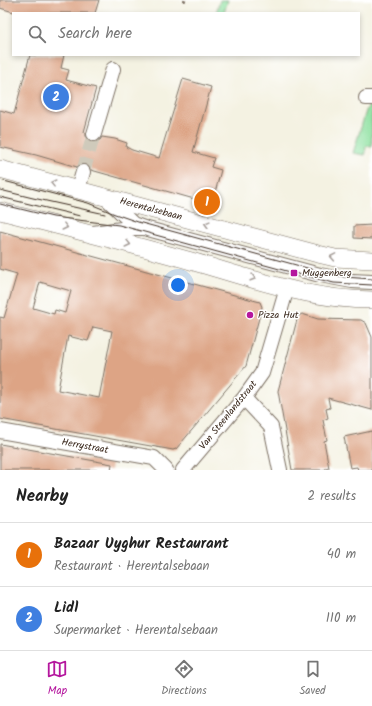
<!DOCTYPE html>
<html lang="en">
<head>
<meta charset="utf-8">
<style>
  body { margin:0; font-family:Kalam,sans-serif; background:#f6f6f6; color:#222 }
  .you { position:absolute; left:178px; top:285px; width:14px; height:14px; margin:-10px; border:3px solid #fff; border-radius:50%; background:#1a73e8; box-shadow:0 0 0 6px #1a73e833 }
  .badge { display:grid; place-items:center; width:26px; height:26px; border-radius:50%; background:#b5179e; color:#fff; font-size:13px; font-weight:700 }
  .pin { position:absolute; translate:-50% -50%; border:2px solid #fff; box-shadow:0 1px 4px #0006 }
  .list { margin:0; padding:0; list-style:none }
  h2 { display:flex; justify-content:space-between; align-items:center; height:52px; margin:0; padding:0 16px; font-size:17px }
  h2 small { font-size:13px; font-weight:400; color:#767676 }
  .list li { display:grid; grid-template-columns:26px 1fr auto; gap:12px; align-items:center; box-sizing:border-box; height:64px; padding:0 16px; border-top:1px solid #e0e0e0 }
  .list b { display:block; font-size:15px; white-space:nowrap }
  .list p { margin:0; font-size:13px; white-space:nowrap; color:#767676 }
  .list em { font-size:13px; font-style:normal; color:#767676 }
  .icon { flex:none; width:22px; height:22px; fill:none; stroke:currentColor; stroke-width:2; stroke-linecap:round; stroke-linejoin:round }
  .map { position:relative; flex:none; width:372px; height:470px; overflow:hidden }
  .search { position:absolute; background:#fff; box-shadow:0 2px 6px #0003; left:12px; right:12px; top:12px; height:44px; display:flex; align-items:center; gap:10px; box-sizing:border-box; padding:0 14px; border-radius:0px; color:#767676; font-size:15px }
  .sheet { height:180px; background:#fff }
  nav { display:flex; justify-content:space-around; align-items:center; box-sizing:border-box; height:56px; border-top:1px solid #e0e0e0; background:#fff; font-size:11px; color:#767676 }
  nav a { display:grid; justify-items:center; gap:2px }
  nav .on { color:#b5179e }
  .map>svg:first-child { display:block }
  .green { fill:#8fe1a1; stroke:#658660 }
  .building { fill:#dda485; fill-rule:evenodd }
  .lines { fill:none; stroke-linecap:round; stroke-linejoin:round }
  .minor-tunnel { stroke:#cfcabb; stroke-width:14; stroke-dasharray:14 7; stroke-linecap:butt }
  .minor-casing { stroke:#7c7063; stroke-width:16 }
  .major-casing { stroke:#7c7063; stroke-width:18 }
  .path { stroke:#7c7063; stroke-width:2.5; stroke-dasharray:3 3; stroke-linecap:butt }
  .minor { stroke:#fff; stroke-width:14 }
  .major { stroke:#fff; stroke-width:17 }
  .tram { stroke:#3b2a1e; stroke-width:1 }
  .oneway { stroke:#a79f9a }
  .poi-dot { fill:#b5179e; stroke:#fff; stroke-width:1.5 }
  .labels { text-anchor:middle; dominant-baseline:central; stroke-width:3; stroke-linejoin:round; paint-order:stroke }
  .street-label { font-size:10px; fill:#3b2a1e; stroke:#fff }
  .poi-label { font-size:10px; fill:#3b2a1e; stroke:#fff; text-anchor:start }
</style>
</head>
<body>
<div class="map">
<svg width="372" height="470" viewBox="0 0 372 470">
  <rect width="100%" height="100%" fill="#fff"/>
  <filter id="ink" filterUnits="userSpaceOnUse"><feTurbulence type="fractalNoise" baseFrequency=".025" numOctaves="2"/><feDisplacementMap in="SourceGraphic" scale="8" xChannelSelector="R" yChannelSelector="G"/><feConvolveMatrix kernelMatrix="1 2 1 2 8 2 1 2 1" color-interpolation-filters="sRGB"/></filter>
  <filter id="wash" filterUnits="userSpaceOnUse"><feTurbulence type="fractalNoise" baseFrequency=".012" numOctaves="4" result="noise"/><feDisplacementMap in="SourceGraphic" scale="16" xChannelSelector="R" yChannelSelector="G"/><feGaussianBlur stdDeviation="0.9" result="paint"/><feColorMatrix in="noise" values="0 0 0 0 0 0 0 0 0 0 0 0 0 0 0 0 0 1.4 0 .05"/><feComposite in="paint" operator="in"/></filter>
  <g filter="url(#wash)">
    <rect width="100%" height="100%" fill="#f4f2e2"/>
    <path class="green" d="M220,0H228L224,13H216Z
      M372,104V146H366L365,155L353,153L366,111L369,105Z"/>
    <g id="blocks">
      <path class="building" d="M0,0H99L95,13H17L0,8Z
        M30,55H64L61,68L69,70L66,80L96,88L84,132L86,133V136L88,140L96,142L100,140L102,137L115,139L127,143L126,147L132,150L159,158L183,79L211,87L193,152L214,158L211,167L221,170L212,204L91,170L89,166L85,164H81L77,167L36,155L0,147V110L14,114Z
        M372,225V239L354,238V226Z
        M0,231L260,302L262,307L246,366L176,449L173,450L0,419V317L4,318L17,274L0,269ZM40,282L71,291L65,313L55,310L54,314L33,308ZM93,327L112,331L99,398L58,390L68,336L88,341Z
        M302,314L318,319L361,320L366,323L372,337V410L328,398L330,408L326,409L328,418L323,420L327,440L324,441L329,468L325,469V470H292L278,391L298,316Z
        M372,431V470H358L357,467L350,468L344,437Z
        M0,444L112,464L111,470H0Z"/>
    </g>
  </g>
  <g filter="url(#ink)">
    <use href="#blocks" fill-opacity="0" stroke="#7c7063" stroke-width="1"/>
    <g class="lines">
      <path class="minor-tunnel" d="M83,172L94,134"/>
      <defs>
        <path id="minor" d="M366,98H372
          M94,134L113,69
          M78,189L83,172
          M105,197L133,224L144,228L320,275L352,281L372,282
          M93,233L129,228H142
          M244,398L271,427L280,470
          M0,431L154,458L166,470
          M183,470L244,398L262,373L287,288"/>
        <path id="major" d="M0,169L318,254L335,258L372,260
          M0,211C64,227 128,243 191,261C250,278 310,300 372,300"/>
      </defs>
      <use href="#minor" class="minor-casing"/>
      <use href="#major" class="major-casing"/>
      <path class="path" d="M183,0L186,1"/>
      <use href="#minor" class="minor"/>
      <use href="#major" class="major"/>
      <path class="tram" d="M0,180L88,203L115,214L138,222L322,272L344,277L372,279
        M0,190L33,198L105,214
        M0,197L80,216
        M0,204L53,217L119,225L294,273L334,283L372,285"/>
    </g>
    <defs><path id="oneway-chevron" d="M-2-3.5L2.5 0L-2 3.5" fill="none" stroke-width="1.6" stroke-linecap="round" stroke-linejoin="round"/></defs>
    <g class="oneway">
      <use href="#oneway-chevron" transform="translate(53 183) rotate(-166)"/>
      <use href="#oneway-chevron" transform="translate(207 224) rotate(-165)"/>
      <use href="#oneway-chevron" transform="translate(65 227) rotate(14)"/>
      <use href="#oneway-chevron" transform="translate(128 244) rotate(14)"/>
      <use href="#oneway-chevron" transform="translate(333 257) rotate(-170)"/>
      <use href="#oneway-chevron" transform="translate(253 278) rotate(16)"/>
    </g>
  </g>
  <g class="poi-dot">
    <rect x="290" y="269" width="8" height="8" rx="2"/>
    <circle cx="250" cy="315" r="4"/>
  </g>
  <g class="labels">
    <g class="street-label">
      <text transform="translate(151 209) rotate(15)">Herentalsebaan</text>
      <text transform="translate(228 415) rotate(-51)">Van Steenlandstraat</text>
      <text transform="translate(85 446) rotate(10)">Herrystraat</text>
    </g>
    <g class="poi-label">
      <text x="302" y="273">Muggenberg</text>
      <text x="258" y="315">Pizza Hut</text>
    </g>
  </g>
</svg>
<div class="you"></div>
<div class="pin badge" style="left:207px;top:202px;background:#e8710a">1</div>
<div class="pin badge" style="left:56px;top:97px;background:#3f7fe0">2</div>
<div class="search"><svg class="icon" aria-label="search" viewBox="0 0 24 24"><circle cx="10" cy="10" r="6"/><path d="M15 15l6 6"/></svg>Search here</div>
</div>
<section class="sheet">
<h2>Nearby<small>2 results</small></h2>
<ul class="list">
<li><span class="badge" style="background:#e8710a">1</span><div><b>Bazaar Uyghur Restaurant</b><p>Restaurant · Herentalsebaan</p></div><em>40 m</em></li>
<li><span class="badge" style="background:#3f7fe0">2</span><div><b>Lidl</b><p>Supermarket · Herentalsebaan</p></div><em>110 m</em></li>
</ul>
</section>
<nav>
<a class="on"><svg class="icon" aria-label="map" viewBox="0 0 24 24"><path d="M3 6l6-2 6 2 6-2v14l-6 2-6-2-6 2zM9 4v14M15 6v14"/></svg>Map</a>
<a><svg class="icon" aria-label="directions" viewBox="0 0 24 24"><path d="M12 3l9 9-9 9-9-9zM9 14v-3h6M13 9l2 2-2 2"/></svg>Directions</a>
<a><svg class="icon" aria-label="saved" viewBox="0 0 24 24"><path d="M7 4h10v16l-5-4-5 4z"/></svg>Saved</a>
</nav>
</body>
</html>
